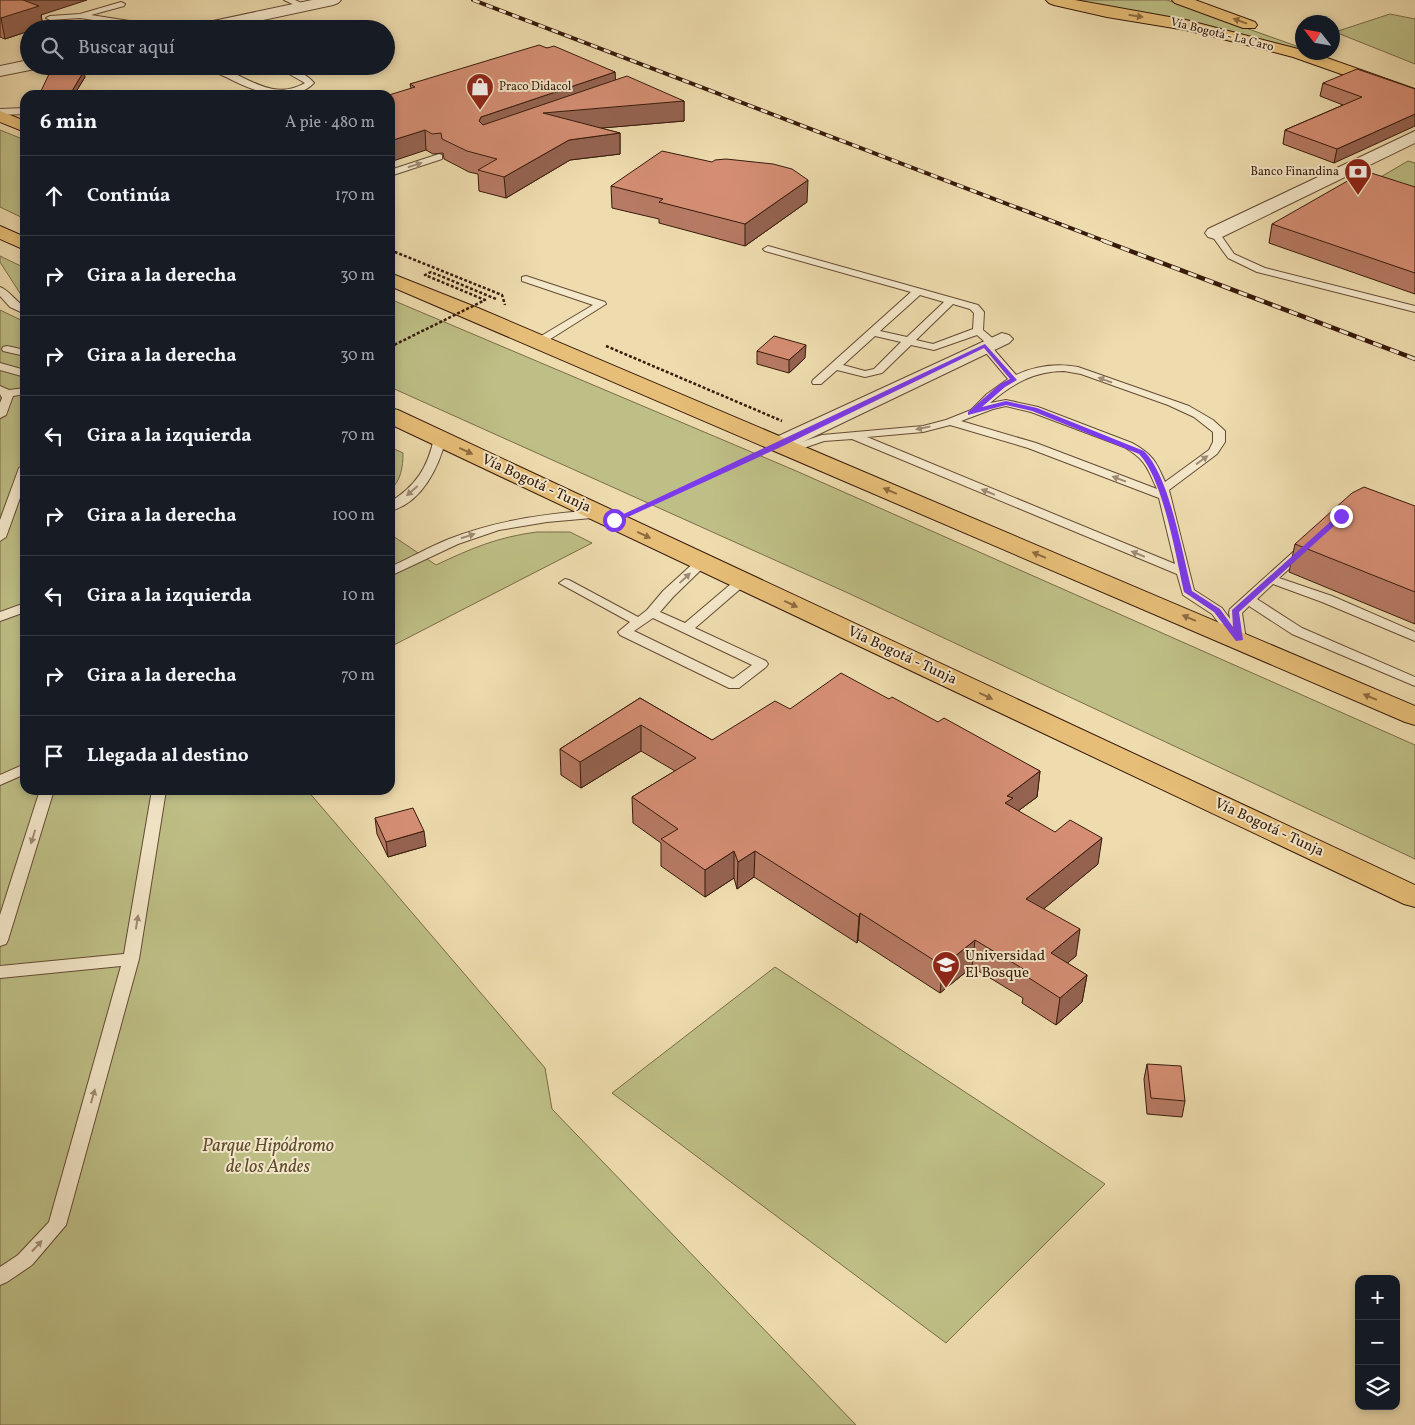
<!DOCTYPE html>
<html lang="es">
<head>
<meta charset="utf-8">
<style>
  body { margin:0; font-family:Vollkorn,serif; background:#20242c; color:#f1f3f6 }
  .controls { position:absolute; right:15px; bottom:15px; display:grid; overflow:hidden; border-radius:10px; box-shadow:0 2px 8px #0003 }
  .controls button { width:45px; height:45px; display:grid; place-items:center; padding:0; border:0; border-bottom:1px solid #363941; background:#171b24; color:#f1f3f6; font:25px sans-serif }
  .compass { position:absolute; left:1295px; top:15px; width:45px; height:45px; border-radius:50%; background:#171b24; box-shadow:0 2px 8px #0003; rotate:301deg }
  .stop { position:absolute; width:15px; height:15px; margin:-11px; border:4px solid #7c3aed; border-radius:50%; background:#fff }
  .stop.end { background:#7c3aed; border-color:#fff; box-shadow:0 1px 5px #0008 }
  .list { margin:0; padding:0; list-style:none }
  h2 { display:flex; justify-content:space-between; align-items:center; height:65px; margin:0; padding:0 20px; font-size:21px }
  h2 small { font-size:16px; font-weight:400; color:#9ea1a6 }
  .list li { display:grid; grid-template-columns:32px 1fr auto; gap:15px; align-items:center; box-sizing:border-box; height:80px; padding:0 20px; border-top:1px solid #363941 }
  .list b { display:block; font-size:19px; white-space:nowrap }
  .list em { font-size:16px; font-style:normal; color:#9ea1a6 }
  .icon { flex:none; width:28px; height:28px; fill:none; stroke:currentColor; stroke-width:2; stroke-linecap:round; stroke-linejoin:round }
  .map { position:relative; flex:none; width:1415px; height:1425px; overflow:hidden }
  .search { position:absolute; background:#171b24; box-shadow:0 2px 8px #0003; left:20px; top:20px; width:375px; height:55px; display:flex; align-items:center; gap:12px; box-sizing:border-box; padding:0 18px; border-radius:28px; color:#9ea1a6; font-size:19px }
  .panel { position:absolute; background:#171b24; box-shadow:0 2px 8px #0003; left:20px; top:90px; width:375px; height:705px; border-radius:15px }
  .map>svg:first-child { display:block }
  .green { fill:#bebf86; stroke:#7a6c48 }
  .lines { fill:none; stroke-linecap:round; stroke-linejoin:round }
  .service-casing { stroke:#654a33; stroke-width:2 }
  .minor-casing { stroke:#654a33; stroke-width:2 }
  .primary-casing { stroke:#371a0a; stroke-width:2 }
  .trunk-casing { stroke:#371a0a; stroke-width:2 }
  .path { stroke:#371a0a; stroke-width:2.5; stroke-dasharray:3 2; stroke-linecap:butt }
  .service { fill:#f4e8ca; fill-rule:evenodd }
  .minor { fill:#f4e8ca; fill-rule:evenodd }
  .primary { fill:#e7be77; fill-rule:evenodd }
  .trunk { fill:#e7be77; fill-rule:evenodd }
  .rail-far1-casing { stroke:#371a0a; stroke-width:4 }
  .rail-casing { stroke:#371a0a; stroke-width:4.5 }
  .rail-far1 { stroke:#f4e8ca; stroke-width:2.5; stroke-dasharray:7; stroke-linecap:butt }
  .rail { stroke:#f4e8ca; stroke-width:3; stroke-dasharray:9; stroke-linecap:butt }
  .path-bridge { stroke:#371a0a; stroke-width:2.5; stroke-dasharray:3 2; stroke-linecap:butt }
  .wall { fill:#b77a64; stroke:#371a0a }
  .shaded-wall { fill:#956351; stroke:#371a0a }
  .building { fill:#d58e74; stroke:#371a0a }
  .oneway { fill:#8f6c40 }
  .oneway2 { fill:#9f8b74 }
  .route { fill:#7c3aed }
  .labels { text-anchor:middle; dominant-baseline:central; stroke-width:4; stroke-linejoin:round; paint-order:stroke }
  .far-street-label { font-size:12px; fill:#371a0a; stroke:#f4e8ca }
  .far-poi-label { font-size:12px; fill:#371a0a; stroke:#f4e8ca; text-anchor:start }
  .street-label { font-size:15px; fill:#371a0a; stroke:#f4e8ca }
  .poi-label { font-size:15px; fill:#371a0a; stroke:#f4e8ca; text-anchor:start }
  .near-park-label { font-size:18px; font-style:italic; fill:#604c2f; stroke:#f4e8ca }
</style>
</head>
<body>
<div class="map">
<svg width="1415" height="1425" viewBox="0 0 1415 1425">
  <rect width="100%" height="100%" fill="#eedcae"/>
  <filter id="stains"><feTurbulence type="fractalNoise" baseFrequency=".004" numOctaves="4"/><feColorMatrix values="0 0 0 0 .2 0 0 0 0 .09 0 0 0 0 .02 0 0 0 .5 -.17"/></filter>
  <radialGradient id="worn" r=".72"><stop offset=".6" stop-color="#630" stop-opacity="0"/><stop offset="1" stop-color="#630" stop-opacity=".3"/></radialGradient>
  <path class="green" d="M1066,0H1167L1302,48V50L1181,20Z
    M1390,14L1415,19V64L1335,32Z
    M0,130L25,140V219L0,207Z
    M1408,161L1415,163V191L1372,182Z
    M0,256L25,268V301L0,262Z
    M390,299L794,470L1415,745V859L848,593L390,387Z
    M0,310L25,322V790H307L545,1068L552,1109L856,1425H0Z
    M390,447L403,453C403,467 401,481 390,490Z
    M537,532H570L592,543L390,647V534L436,565C472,548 498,537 537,532Z
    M775,967L1105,1184L946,1343L612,1093Z"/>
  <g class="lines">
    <defs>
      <path id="service" d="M284,0H295L308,6L301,8Z
        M121,2L125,4L124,6L91,15L142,23L154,29L80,18L50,20L46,18L50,16L80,14Z
        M205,66C241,66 266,105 305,83L275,66C289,66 305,72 314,83C290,107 251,90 226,77C219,74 211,71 205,66Z
        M25,108V114L0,115V109Z
        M439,154L442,155V159L390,176V170Z
        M1215,230L1218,231L1234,254L1265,268L1415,306V312L1257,272L1228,258L1210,233Z
        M768,246L978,305L984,312L983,330L997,342L990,345L1016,375C1035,366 1057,363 1078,367L1189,406L1213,420L1225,431V442L1217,454L1169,490L1194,590L1222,608L1230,619L1229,612L1230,609L1302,544H1310L1312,547L1310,550L1279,578L1332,596L1415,632V641L1322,602L1273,584L1257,599L1302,628L1415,677V686L1292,634L1249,606L1242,613L1246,640L1239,644L1234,643L1212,614L1183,595L1177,574L852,439L824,441L795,451H787L785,449L787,447L822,435L923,426L946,420L971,410L987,394L1008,379L981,347L980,345L981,343L985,342L977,335L934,350L911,345L882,373L865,377L837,370L821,384H813L812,382L813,380L911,292L765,251L763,249ZM920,295L944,302L907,337L880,331ZM953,304L970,309L974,313L973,329L933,344L916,340ZM875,336L901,342L874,369L865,371L843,365ZM1064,371L1081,374L1168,405L1194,417L1213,432V442L1209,450L1165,482C1156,461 1152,454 1132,443L1038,407L1006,400L990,403C1012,384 1034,371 1064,371ZM1006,406L1031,412L1124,447C1146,460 1147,467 1157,489L1036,443L961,421L993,409ZM950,425L1028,448L1159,498L1175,564L867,437L923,432Z
        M526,276L605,302L606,304L544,343H536L535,341L536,339L593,305L522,281V277Z
        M0,287C10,291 16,302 25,307V314L10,307L0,296Z
        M7,346L25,350V356L3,351L2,349L3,347Z
        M0,363L25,370V377L0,370Z
        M0,386L9,390L25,388V394L13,396L6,415L0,418V403L2,398L0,394Z
        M440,435L446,438C439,467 422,503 390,511V502C416,486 428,467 434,438Z
        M25,464V484L6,537L0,541V520L19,468Z
        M599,510L603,511L605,514L603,517L547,522L499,530L458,544L390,576V567C410,558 429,547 449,539C497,520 548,513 599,510Z
        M702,558L706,559L708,562L706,565L673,597L660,612L685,623L738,578H746L748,581L746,584L695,628L766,661L768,664L766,667L739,688H729L620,635L618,632L630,622L559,583L565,579L569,580L638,617L647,610L663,591L698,559ZM653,618L752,665L733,679L634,631Z
        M25,603V612L0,621V612Z
        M25,764V774L0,785V775Z
        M40,790H54L8,940L6,944L0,946V915Z
        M152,790H166L139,959L66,1225L32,1265L7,1282L0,1285V1267L18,1255L49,1222L121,966L0,978V966L124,954Z"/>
      <path id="minor" d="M312,0H341L338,3L333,5L222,29H191L193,26L199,24Z
        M29,60V66H36L35,69L0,76V66Z
        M1415,131V143L1222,237L1215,239L1208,237L1205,233L1208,229Z
        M1002,333L1009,335L1013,339L1009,343L788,449L780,451L772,449L769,444L772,439Z"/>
      <path id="primary" d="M1046,0H1075L1186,20L1302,50V52H1310L1415,89V100L1293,57L1255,47L1186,30L1107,17L1054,5L1049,3Z
        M1172,0H1195L1255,22L1257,25L1255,28H1243L1175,3Z"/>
      <path id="trunk" d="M0,111L25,121V132L0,122Z
        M0,226L25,237V250L0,239Z
        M390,273L478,308L1415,706V725L1405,722L390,286Z
        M390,408L398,410L1415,885V907L1404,904L390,424Z"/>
    </defs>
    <use href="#service" class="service-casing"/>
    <use href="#minor" class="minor-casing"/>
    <use href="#primary" class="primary-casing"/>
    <use href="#trunk" class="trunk-casing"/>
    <path class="path" d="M390,250L502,295L505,305
      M606,346L782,421
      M640,509L754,456"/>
    <use href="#service" class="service"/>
    <use href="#minor" class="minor"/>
    <use href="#primary" class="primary"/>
    <use href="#trunk" class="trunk"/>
    <defs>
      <path id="rail-far1" d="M473,0L1107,242"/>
      <path id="rail" d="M1104,241L1415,359"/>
    </defs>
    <use href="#rail-far1" class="rail-far1-casing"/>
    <use href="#rail" class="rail-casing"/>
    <use href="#rail-far1" class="rail-far1"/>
    <use href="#rail" class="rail"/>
    <path class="path-bridge" d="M390,347L485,300L425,275L431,272L496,299"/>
  </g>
  <path class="wall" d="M0,0L41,15L43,27L29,29V31L5,39L0,37Z
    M547,48L615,72V80L684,101V121L600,128L620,133V154L570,160L506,198L479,191L478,174L469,172L444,159L443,153L433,154L426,150L410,84Z
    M85,77L74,95H41V91Z
    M1323,83L1415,89L1334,163L1283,144L1285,130L1343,105L1320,96Z
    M611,186L807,202L745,246L659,223V219L612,208Z
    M1415,187V294L1269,243L1272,224Z
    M757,351L805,358L789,373L757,364Z
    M1415,506V624L1289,572L1295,544Z
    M640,698L712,740L790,709L889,699L1040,771L1037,797L1018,811L1098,864L1043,909L1076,956L1067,963L1087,975L1082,1002L1056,1025L1022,1003L1023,998L972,967L940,993L858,940L857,943L754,877L737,889L734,878L705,897L661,866V843L633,823L632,797L675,771L641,751L581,788L561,775L560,749Z
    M375,818L426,846L388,857L377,834Z
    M1147,1064L1185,1101L1182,1117L1147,1114L1144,1079Z"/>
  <path class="shaded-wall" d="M22,0H87L41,15L43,27L37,29H29V31L5,39L1,18Z
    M84,71L85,77L74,95H73L72,91Z
    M615,72L616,92L684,101V121L544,133L482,137L479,121L481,117Z
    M1415,114V126L1334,163L1337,149Z
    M425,130L426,150L390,162V141Z
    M620,133V154L570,160L506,198L504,177L569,140Z
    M808,180L807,202L745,246V224Z
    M806,345L805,358L789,373V360Z
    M641,725V751L581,788L580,762Z
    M1040,771L1037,797L1010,817L1005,803L1007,796Z
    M424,831L426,846L388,857L386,842Z
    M1102,838L1098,864L1023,926L1026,899Z
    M734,851V878L705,897V870Z
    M755,851L754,877L737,889L738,862Z
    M860,913L858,940L857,943L859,917Z
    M1080,929L1076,956L1047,980L1051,953Z
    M975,940L972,967L940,993L943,966Z
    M1087,975L1082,1002L1056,1025L1060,998Z"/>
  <path class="building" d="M0,0H23L39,6L1,18H0Z
    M539,45L547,48L554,46L615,72L481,117L479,121L483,125L627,76L684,101L543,113L620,133L569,140L504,177L478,170L497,159L467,151L442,139L441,133L432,134L425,130L390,141V95H389L415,87L410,84Z
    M1357,69L1415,89V114L1337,149L1285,130L1362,97L1323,83Z
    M84,71L72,91H41L50,72Z
    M662,151L712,162L715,160L726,159L773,164L792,169L808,180L745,224L659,202L663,199L611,186Z
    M1365,171L1415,187V273L1272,224Z
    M774,336L806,345L789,360L757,351Z
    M1364,487L1415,506V592L1295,544L1352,493Z
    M841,673L889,699L892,697L938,722L944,718L1040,771L1007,796L1013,798L1005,803L1055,832L1070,820L1102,838L1026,899L1080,929L1051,953L1087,975L1060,998L1026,976L1030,973L975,940L943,966L860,913L859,917L755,851L738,862L734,851L705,870L661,839L678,829L632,797L696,758L641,725L580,762L560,749L640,698L712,740L775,701L790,709Z
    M413,808L424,831L386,842L375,818Z
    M1147,1064L1181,1066L1185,1101L1151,1098Z"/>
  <defs><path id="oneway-solid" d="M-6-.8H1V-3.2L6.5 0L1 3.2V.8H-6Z" transform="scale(1.25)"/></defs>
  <g class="oneway">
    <use href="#oneway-solid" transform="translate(1136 16) rotate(9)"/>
    <use href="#oneway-solid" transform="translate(1240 21) rotate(-160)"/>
    <use href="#oneway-solid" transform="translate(466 451) rotate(25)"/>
    <use href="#oneway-solid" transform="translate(890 491) rotate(-157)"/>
    <use href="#oneway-solid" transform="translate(644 535) rotate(25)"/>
    <use href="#oneway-solid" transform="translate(1039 555) rotate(-157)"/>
    <use href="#oneway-solid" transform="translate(791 604) rotate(25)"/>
    <use href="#oneway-solid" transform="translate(1189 618) rotate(-157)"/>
    <use href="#oneway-solid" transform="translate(986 696) rotate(25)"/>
    <use href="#oneway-solid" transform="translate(1370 697) rotate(-157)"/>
  </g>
  <g class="oneway2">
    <use href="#oneway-solid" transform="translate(415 165) rotate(-18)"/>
    <use href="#oneway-solid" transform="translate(1105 380) rotate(-161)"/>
    <use href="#oneway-solid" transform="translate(923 428) rotate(169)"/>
    <use href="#oneway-solid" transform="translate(1202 460) rotate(-36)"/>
    <use href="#oneway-solid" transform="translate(1119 479) rotate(-159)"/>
    <use href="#oneway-solid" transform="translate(412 491) rotate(139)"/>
    <use href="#oneway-solid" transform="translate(988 492) rotate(-158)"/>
    <use href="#oneway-solid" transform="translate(468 536) rotate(-18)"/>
    <use href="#oneway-solid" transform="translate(1138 554) rotate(-158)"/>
    <use href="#oneway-solid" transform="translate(685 578) rotate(-43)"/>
    <use href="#oneway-solid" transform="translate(33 837) rotate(107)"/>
    <use href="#oneway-solid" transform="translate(137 922) rotate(-81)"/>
    <use href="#oneway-solid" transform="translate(93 1096) rotate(-74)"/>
    <use href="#oneway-solid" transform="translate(37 1246) rotate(-47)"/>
  </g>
  <path class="route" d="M985,344L1017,380L1005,387L982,407L1006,401L1037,408L1144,451C1170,477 1182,553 1192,591L1220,609L1233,627L1232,610L1339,514L1345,516L1239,612L1243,640L1236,641L1214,612L1184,592C1176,557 1163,478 1139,454L1032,411L1006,405L968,415V412L1000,384L1010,379L984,348L783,446L617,522L611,520Z"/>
  <defs>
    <symbol id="shop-pin" viewBox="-11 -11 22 30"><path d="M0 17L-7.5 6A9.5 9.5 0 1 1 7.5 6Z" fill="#8f2418" stroke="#f4e8ca"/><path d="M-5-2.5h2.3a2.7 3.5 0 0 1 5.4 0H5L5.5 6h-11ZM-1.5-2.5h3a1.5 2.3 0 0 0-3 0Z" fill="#fff"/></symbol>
    <symbol id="bank-pin" viewBox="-11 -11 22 30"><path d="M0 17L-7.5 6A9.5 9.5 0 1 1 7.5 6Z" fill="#8f2418" stroke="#f4e8ca"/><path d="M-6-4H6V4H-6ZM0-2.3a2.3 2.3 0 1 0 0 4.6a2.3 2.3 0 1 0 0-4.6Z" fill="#fff"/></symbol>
    <symbol id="university-pin" viewBox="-11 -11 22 30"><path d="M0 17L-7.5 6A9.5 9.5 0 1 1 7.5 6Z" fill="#8f2418" stroke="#f4e8ca"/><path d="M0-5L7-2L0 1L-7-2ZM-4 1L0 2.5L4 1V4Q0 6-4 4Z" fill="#fff"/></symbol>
  </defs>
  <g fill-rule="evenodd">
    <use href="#shop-pin" x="464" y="71" width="32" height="43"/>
    <use href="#bank-pin" x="1342" y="156" width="32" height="43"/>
    <use href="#university-pin" x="930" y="949" width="32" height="43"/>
  </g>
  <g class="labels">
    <g class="far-street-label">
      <text transform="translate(1222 35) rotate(14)">Vía Bogotá - La Caro</text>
    </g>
    <g class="far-poi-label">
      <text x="499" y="87">Praco Didacol</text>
      <text x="1339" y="172" text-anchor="end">Banco Finandina</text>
    </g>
    <g class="street-label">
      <text transform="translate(536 484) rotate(25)">Vía Bogotá - Tunja</text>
      <text transform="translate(902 656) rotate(25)">Vía Bogotá - Tunja</text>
      <text transform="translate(1269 828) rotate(25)">Vía Bogotá - Tunja</text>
    </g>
    <g class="poi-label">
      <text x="965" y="956">Universidad<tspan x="965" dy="17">El Bosque</tspan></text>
    </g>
    <g class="near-park-label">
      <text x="268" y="1146">Parque Hipódromo<tspan x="268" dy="21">de los Andes</tspan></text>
    </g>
  </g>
  <rect width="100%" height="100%" filter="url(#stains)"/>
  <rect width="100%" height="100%" fill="url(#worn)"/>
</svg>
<div class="controls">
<button>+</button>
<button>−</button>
<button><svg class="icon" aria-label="layers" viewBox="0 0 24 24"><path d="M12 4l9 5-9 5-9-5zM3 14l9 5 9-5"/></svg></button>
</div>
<svg class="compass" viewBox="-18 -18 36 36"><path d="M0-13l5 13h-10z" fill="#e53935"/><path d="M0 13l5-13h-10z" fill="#9ea1a6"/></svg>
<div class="stop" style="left:614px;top:520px"></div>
<div class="stop end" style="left:1341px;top:516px"></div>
<div class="search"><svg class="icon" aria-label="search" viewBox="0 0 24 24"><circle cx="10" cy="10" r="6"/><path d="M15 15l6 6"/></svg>Buscar aquí</div>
<section class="panel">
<h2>6 min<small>A pie · 480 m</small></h2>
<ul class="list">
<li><svg class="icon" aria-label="ahead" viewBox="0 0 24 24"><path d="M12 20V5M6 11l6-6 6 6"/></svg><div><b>Continúa</b></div><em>170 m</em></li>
<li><svg class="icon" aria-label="right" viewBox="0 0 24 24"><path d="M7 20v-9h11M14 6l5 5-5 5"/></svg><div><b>Gira a la derecha</b></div><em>30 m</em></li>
<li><svg class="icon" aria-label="right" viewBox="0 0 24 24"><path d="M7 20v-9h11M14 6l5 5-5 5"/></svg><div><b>Gira a la derecha</b></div><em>30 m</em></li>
<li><svg class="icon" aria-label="left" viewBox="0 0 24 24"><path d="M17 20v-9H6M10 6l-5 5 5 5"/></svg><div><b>Gira a la izquierda</b></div><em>70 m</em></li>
<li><svg class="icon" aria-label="right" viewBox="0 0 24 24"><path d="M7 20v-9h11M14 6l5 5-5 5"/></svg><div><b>Gira a la derecha</b></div><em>100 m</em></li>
<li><svg class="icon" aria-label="left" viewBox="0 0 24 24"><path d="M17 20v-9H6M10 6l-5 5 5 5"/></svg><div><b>Gira a la izquierda</b></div><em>10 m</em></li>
<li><svg class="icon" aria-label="right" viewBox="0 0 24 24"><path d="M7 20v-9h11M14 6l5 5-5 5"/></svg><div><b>Gira a la derecha</b></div><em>70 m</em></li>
<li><svg class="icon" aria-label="arrive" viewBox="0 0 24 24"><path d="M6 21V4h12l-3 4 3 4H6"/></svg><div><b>Llegada al destino</b></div></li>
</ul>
</section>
</div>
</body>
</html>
